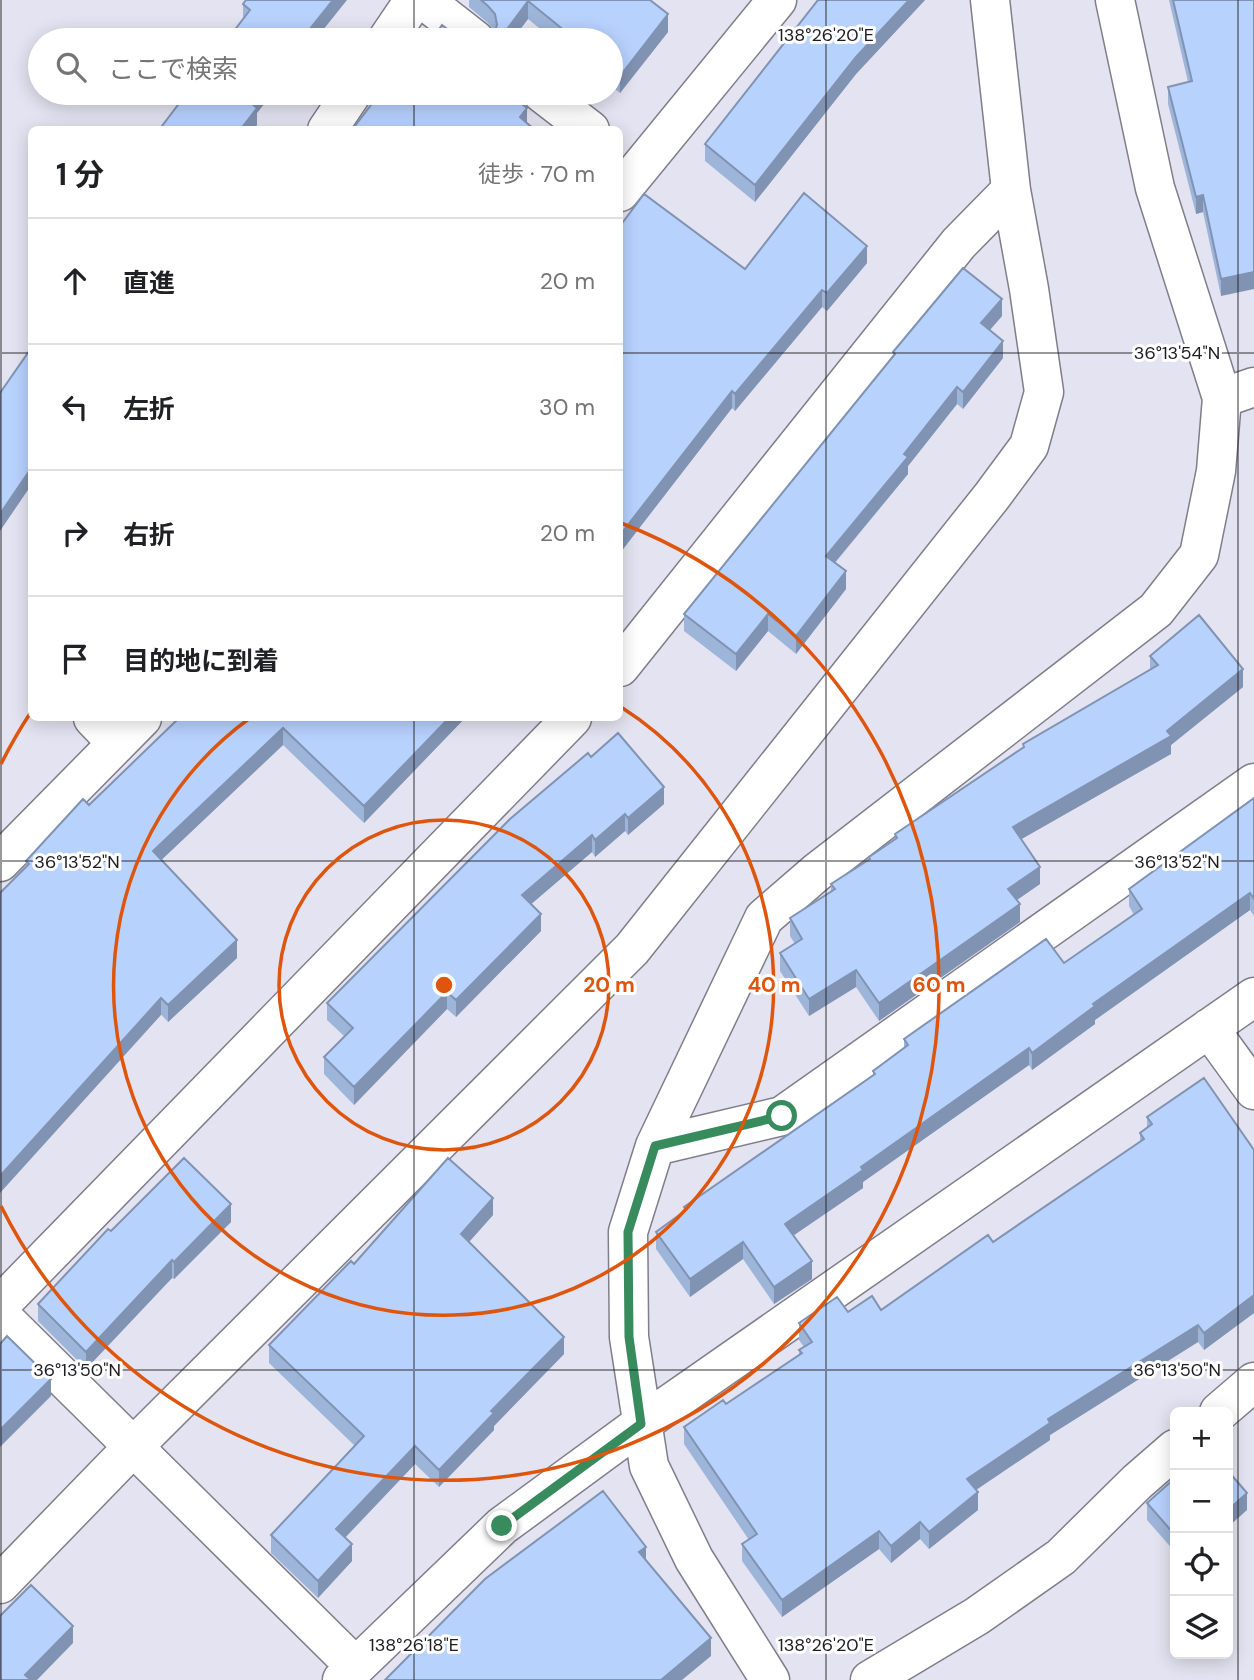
<!DOCTYPE html>
<html lang="ja">
<head>
<meta charset="utf-8">
<style>
  body { margin:0; font-family:"DM Sans","Noto Sans JP",sans-serif; background:#f2f2f2; color:#202124 }
  .controls { position:absolute; right:21px; bottom:21px; display:grid; overflow:hidden; border-radius:10px; box-shadow:0 4px 18px #0003 }
  .controls button { width:63px; height:63px; display:grid; place-items:center; padding:0; border:0; border-bottom:2px solid #e0e0e0; background:#fff; color:#202124; font:35px sans-serif }
  .stop { position:absolute; width:21px; height:21px; margin:-16px; border:5px solid #378b5d; border-radius:50%; background:#fff }
  .stop.end { background:#378b5d; border-color:#fff; box-shadow:0 2px 7px #0008 }
  .list { margin:0; padding:0; list-style:none }
  h2 { display:flex; justify-content:space-between; align-items:center; height:91px; margin:0; padding:0 28px; font-size:30px }
  h2 small { font-size:23px; font-weight:400; color:#757577 }
  .list li { display:grid; grid-template-columns:46px 1fr auto; gap:21px; align-items:center; box-sizing:border-box; height:126px; padding:0 28px; border-top:2px solid #e0e0e0 }
  .list b { display:block; font-size:26px; white-space:nowrap }
  .list em { font-size:23px; font-style:normal; color:#757577 }
  .icon { flex:none; width:38px; height:38px; fill:none; stroke:currentColor; stroke-width:2; stroke-linecap:round; stroke-linejoin:round }
  .map { position:relative; flex:none; width:1254px; height:1680px; overflow:hidden }
  .search { position:absolute; background:#fff; box-shadow:0 4px 18px #0003; left:28px; top:28px; width:595px; height:77px; display:flex; align-items:center; gap:18px; box-sizing:border-box; padding:0 24px; border-radius:38px; color:#757577; font-size:26px }
  .panel { position:absolute; background:#fff; box-shadow:0 4px 18px #0003; left:28px; top:126px; width:595px; height:595px; border-radius:10px }
  .map>svg:first-child { display:block }
  .lines { fill:none; stroke-linecap:round; stroke-linejoin:round }
  .minor-casing { stroke:#7f7e8a; stroke-width:41 }
  .minor { stroke:#fff; stroke-width:38 }
  .wall { fill:#9eb5da }
  .shaded-wall { fill:#8193b2 }
  .building { fill:#b8d2fe; stroke:#8193b2; stroke-width:2 }
  .route { stroke:#378b5d; stroke-width:9 }
  .ticks { fill:none; stroke:#1c1c21; stroke-width:2; stroke-opacity:0.45 }
  .ring { fill:none; stroke:#de560d; stroke-width:3.5 }
  .ticks-label { font-size:18px; text-anchor:middle; fill:#1c1c21; stroke:#fff; stroke-width:6; stroke-linejoin:round; paint-order:stroke }
  .centre { fill:#de560d; stroke:#fff; stroke-width:3.5 }
  .ring-label { font-size:21px; text-anchor:middle; font-weight:bold; fill:#de560d; stroke:#fff; stroke-width:6; stroke-linejoin:round; paint-order:stroke }
</style>
</head>
<body>
<div class="map">
<svg width="1254" height="1680" viewBox="0 0 1254 1680">
  <rect width="100%" height="100%" fill="#e4e3f1"/>
  <g class="lines">
    <defs>
      <path id="minor" d="M424,0L475,40
        M387,40L414,0
        M542,93L590,130
        M327,130L352,93
        M620,192L777,0
        M1222,398L1254,387
        M620,667L959,243L1011,190
        M93,718L117,743
        M0,862L142,718
        M1209,1028L1254,1090
        M655,1146L782,1116L1254,783
        M0,1305L572,718
        M0,1315L355,1666
        M1219,1412L1254,1382
        M0,1584L132,1448L632,949L992,496L1029,446L1044,392L1029,289L1011,190L990,0
        M342,1680L502,1526L641,1424L1254,997
        M770,1680L694,1559L649,1466L629,1337L628,1232L655,1146L764,918L817,872L1156,610L1199,555L1216,471L1222,398L1155,188L1115,0
        M870,1680L977,1616L1061,1557L1137,1482L1175,1449"/>
    </defs>
    <use href="#minor" class="minor-casing"/>
    <use href="#minor" class="minor"/>
  </g>
  <path class="wall" d="M469,0H650L668,32L620,93L611,86V40H554L528,19L512,40H487L493,36L494,31L488,23L469,7Z
    M818,0H925L856,74L755,202L705,161V144Z
    M1169,0H1254L1221,296L1203,212L1196,214L1168,104V87L1188,82Z
    M243,4L315,40L243,20Z
    M620,226L745,269L867,263L827,311L822,307L735,411L732,408L620,553Z
    M1002,316L990,330L1003,358L963,409L957,404L908,466V474L835,563L846,589L796,654L768,631L736,671L684,631V614L893,357V352Z
    M1150,656L1243,687L1171,745V754L1021,839L1040,884L1017,900L1020,922L879,1021L856,987L809,1016L780,971V953L795,944L790,936V918L831,892V884L869,860V857L895,839V834L1023,749V744L1150,671Z
    M179,718H465L364,823L283,745L161,860L237,958L168,1022L26,867V861L89,805Z
    M591,757L664,804L628,835L625,831L595,857L592,852L531,904L541,931L456,1017L447,1009L354,1105L324,1074V1057L344,1036L327,1020V1003Z
    M1254,798V916L1250,910L1095,1020V1024L1032,1070L1029,1065L863,1182V1188L793,1236L812,1279L774,1304L743,1259L690,1297L656,1249V1232L684,1211V1207L873,1075V1071L904,1048V1039L1064,963L1134,915L1129,906V889Z
    M1147,1117L1254,1150V1313L1204,1350L1198,1342L1050,1435V1440L976,1490L978,1510L929,1549L920,1539L891,1563L879,1549L782,1617L742,1561V1544L749,1540L684,1444V1427L726,1404L799,1355V1350L804,1347L799,1340V1323L848,1312L881,1310L993,1242L1140,1142V1133L1147,1127Z
    M493,1215L469,1242L564,1354L494,1426V1430L439,1487L415,1464L345,1538L352,1561L318,1598L271,1553V1535L355,1446L269,1363V1345L354,1264Z
    M231,1222L174,1279L172,1278L86,1369L38,1321V1304L111,1231Z
    M1175,1478V1552L1147,1520V1503Z"/>
  <path class="shaded-wall" d="M333,0H347L315,40H301Z
    M909,0H925L856,74L755,202V185L856,57Z
    M528,1V19L512,40H499Z
    M668,14V32L620,93V76Z
    M259,93H273L257,113V125L254,130H240L251,103Z
    M527,108V125L520,117Z
    M1203,195V212L1196,214V197Z
    M867,246V263L827,311V293Z
    M1254,272V289L1221,296V279Z
    M822,290V307L735,411V394Z
    M1002,299V316L981,340V323Z
    M1003,341V358L963,409V392Z
    M957,387V404L908,466V474L826,573V556L904,454Z
    M732,391V408L620,553V535Z
    M32,467V484L0,531V514Z
    M846,571V589L796,654V636Z
    M768,614V631L736,671V654Z
    M1243,669V687L1171,745V754L1013,844V827L1167,731Z
    M449,718H465L364,823V806Z
    M283,728V745L153,868V851Z
    M664,787V804L628,835V818Z
    M625,814V831L595,857V840Z
    M592,835V852L522,912V895Z
    M1040,867V884L1008,906V889Z
    M1250,893V910L1095,1020V1024L1032,1070V1053L1093,1004Z
    M1020,904V922L879,1021V1003Z
    M541,914V931L456,1017V1000Z
    M237,940V958L168,1022V1005Z
    M856,970V987L809,1016V999Z
    M447,992V1009L354,1105V1087Z
    M161,998V1015L0,1193V1176Z
    M1029,1048V1065L863,1182V1188L785,1241V1224L861,1167Z
    M493,1198V1215L461,1251V1234Z
    M231,1204V1222L174,1279V1262Z
    M743,1242V1259L690,1297V1279Z
    M172,1260V1278L86,1369V1352Z
    M812,1261V1279L774,1304V1287Z
    M1254,1295V1313L1204,1350V1333Z
    M1198,1325V1342L1050,1435V1440L967,1496V1479L1048,1419Z
    M564,1337V1354L494,1426V1430L439,1487V1470L491,1411Z
    M51,1379V1396L0,1447V1430Z
    M415,1446V1464L336,1547V1529Z
    M978,1492V1510L929,1549V1532Z
    M1247,1493V1510L1228,1527V1510Z
    M920,1522V1539L891,1563V1546Z
    M879,1531V1549L782,1617V1600Z
    M352,1544V1561L318,1598V1581Z
    M646,1547V1564L639,1552Z
    M73,1626V1643L37,1680H25V1675Z
    M711,1638V1656L682,1680H661Z"/>
  <path class="building" d="M246,0H333L301,40H227L250,10L243,4Z
    M481,0H650L668,14L620,76L611,68V40H576L528,1L499,40H487L493,36L497,25L495,14L488,6Z
    M818,0H909L856,57L755,185L705,144Z
    M1173,0H1254V272L1221,279L1203,195L1196,197L1168,87L1192,81Z
    M442,25L462,40H419L426,31L434,37Z
    M187,93H259L251,103L257,108L240,130H159Z
    M380,93H508L527,108L520,117L535,130H352Z
    M804,193L867,246L827,293L822,290L735,394L732,391L620,535V226L644,194L745,269Z
    M963,268L1002,299L981,323L1003,341L963,392L957,387L904,454L908,457L826,556L846,571L796,636L768,614L736,654L684,614L895,354L893,352Z
    M32,347V467L0,514V393Z
    M1199,615L1243,669L1167,731L1171,736L1013,827L1040,867L1008,889L1020,904L879,1003L856,970L809,999L780,953L802,939L790,918L835,889L831,884L870,859L869,857L897,838L895,834L1024,747L1023,744L1158,665L1150,656Z
    M179,718H449L364,806L283,728L153,851L237,940L168,1005L161,998L0,1176V893L29,864L26,861L83,799L89,805Z
    M618,733L664,787L628,818L625,814L595,840L592,835L522,895L541,914L456,1000L447,992L354,1087L324,1057L353,1028L327,1003L510,819L588,753L591,757Z
    M1254,798V899L1250,893L1093,1004L1095,1006L1032,1053L1029,1048L861,1167L863,1170L785,1224L812,1261L774,1287L743,1242L690,1279L656,1232L686,1210L684,1207L875,1074L873,1071L908,1045L904,1039L1046,939L1064,963L1142,909L1129,889Z
    M1204,1078L1254,1150V1295L1204,1333L1198,1325L1048,1419L1050,1423L967,1479L978,1492L929,1532L920,1522L891,1546L879,1531L782,1600L742,1544L757,1534L684,1427L723,1400L726,1404L802,1353L799,1350L812,1342L799,1323L837,1297L848,1312L872,1296L881,1310L988,1235L993,1242L1144,1139L1140,1133L1152,1124L1147,1117Z
    M184,1158L231,1204L174,1262L172,1260L86,1352L38,1304L108,1229L111,1231Z
    M448,1158L493,1198L461,1234L564,1337L491,1411L494,1413L439,1470L415,1446L336,1529L352,1544L318,1581L271,1535L364,1436L269,1345L347,1265L351,1261L354,1264Z
    M7,1336L51,1379L0,1430V1344Z
    M1228,1471L1247,1493L1228,1510Z
    M1175,1478V1535L1147,1503Z
    M603,1491L646,1547L639,1552L711,1638L661,1680H385L485,1579Z
    M31,1585L73,1626L25,1675L31,1680H0V1616Z"/>
  <g class="lines">
    <path class="route" d="M502,1526L641,1424L629,1337L628,1232L655,1146L782,1116"/>
  </g>
  <path class="ticks" d="M1,0V1680M414,0V40M826,0V1680M1238,0V1680M414,93V130M0,353H32M620,353H1254M414,718V1680M0,861H1254M0,1370H1254"/>
  <g class="ring">
    <circle cx="444" cy="985" r="165"/>
    <path d="M621 707A330 330 0 1 1 250 718"/>
    <path d="M1 764A495 495 0 0 1 31 712M621 523A495 495 0 1 1 1 1206"/>
  </g>
  <g class="ticks-label">
    <text x="826" y="41">138°26'20"E</text>
    <text x="1177" y="359">36°13'54"N</text>
    <text x="77" y="868">36°13'52"N</text>
    <text x="1177" y="868">36°13'52"N</text>
    <text x="77" y="1376">36°13'50"N</text>
    <text x="1177" y="1376">36°13'50"N</text>
    <text x="414" y="1651">138°26'18"E</text>
    <text x="826" y="1651">138°26'20"E</text>
  </g>
  <circle cx="444" cy="985" r="10" class="centre"/>
  <g class="ring-label">
    <text x="609" y="992">20 m</text>
    <text x="774" y="992">40 m</text>
    <text x="939" y="992">60 m</text>
  </g>
</svg>
<div class="controls">
<button>+</button>
<button>−</button>
<button><svg class="icon" aria-label="locate" viewBox="0 0 24 24"><circle cx="12" cy="12" r="6"/><path d="M12 2v4M12 18v4M2 12h4M18 12h4"/></svg></button>
<button><svg class="icon" aria-label="layers" viewBox="0 0 24 24"><path d="M12 4l9 5-9 5-9-5zM3 14l9 5 9-5"/></svg></button>
</div>
<div class="stop" style="left:782px;top:1116px"></div>
<div class="stop end" style="left:502px;top:1526px"></div>
<div class="search"><svg class="icon" aria-label="search" viewBox="0 0 24 24"><circle cx="10" cy="10" r="6"/><path d="M15 15l6 6"/></svg>ここで検索</div>
<section class="panel">
<h2>1 分<small>徒歩 · 70 m</small></h2>
<ul class="list">
<li><svg class="icon" aria-label="ahead" viewBox="0 0 24 24"><path d="M12 20V5M6 11l6-6 6 6"/></svg><div><b>直進</b></div><em>20 m</em></li>
<li><svg class="icon" aria-label="left" viewBox="0 0 24 24"><path d="M17 20v-9H6M10 6l-5 5 5 5"/></svg><div><b>左折</b></div><em>30 m</em></li>
<li><svg class="icon" aria-label="right" viewBox="0 0 24 24"><path d="M7 20v-9h11M14 6l5 5-5 5"/></svg><div><b>右折</b></div><em>20 m</em></li>
<li><svg class="icon" aria-label="arrive" viewBox="0 0 24 24"><path d="M6 21V4h12l-3 4 3 4H6"/></svg><div><b>目的地に到着</b></div></li>
</ul>
</section>
</div>
</body>
</html>
